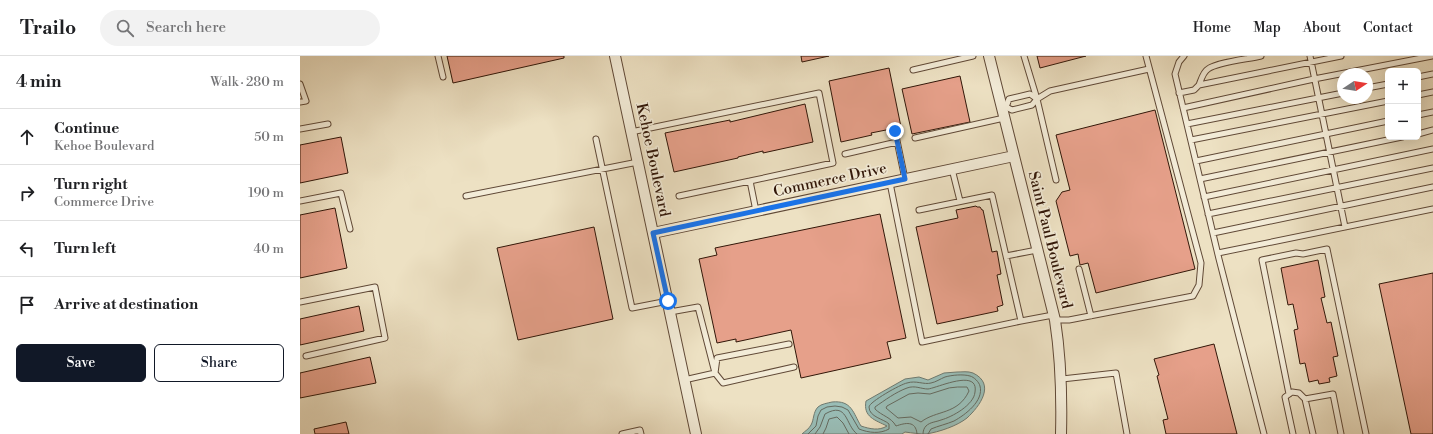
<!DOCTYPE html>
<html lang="en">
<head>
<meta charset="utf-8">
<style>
  body { margin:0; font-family:"Libre Bodoni",serif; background:#f2f2f2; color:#202124 }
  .controls { position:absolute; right:12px; top:12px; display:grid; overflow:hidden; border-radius:6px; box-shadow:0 4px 16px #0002 }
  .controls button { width:36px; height:36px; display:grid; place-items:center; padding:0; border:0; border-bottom:1px solid #e0e0e0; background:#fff; color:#202124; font:20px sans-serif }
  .compass { position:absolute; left:1037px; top:12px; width:36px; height:36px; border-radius:50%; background:#fff; box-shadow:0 4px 16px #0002; rotate:78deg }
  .stop { position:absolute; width:12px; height:12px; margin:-9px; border:3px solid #1a73e8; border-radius:50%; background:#fff }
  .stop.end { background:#1a73e8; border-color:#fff; box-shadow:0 1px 4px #0008 }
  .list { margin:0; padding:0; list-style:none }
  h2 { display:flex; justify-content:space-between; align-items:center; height:52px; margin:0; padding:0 16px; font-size:17px }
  h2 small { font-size:13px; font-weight:400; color:#757577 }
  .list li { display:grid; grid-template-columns:26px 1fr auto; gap:12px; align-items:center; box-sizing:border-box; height:56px; padding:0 16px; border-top:1px solid #e0e0e0 }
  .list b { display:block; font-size:15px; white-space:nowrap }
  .list p { margin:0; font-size:13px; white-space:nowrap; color:#757577 }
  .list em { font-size:13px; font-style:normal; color:#757577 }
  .actions { display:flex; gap:8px; padding:12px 16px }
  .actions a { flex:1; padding:9px 0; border:1px solid #111827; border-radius:6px; text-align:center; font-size:14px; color:#111827 }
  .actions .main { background:#111827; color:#fff }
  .icon { flex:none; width:22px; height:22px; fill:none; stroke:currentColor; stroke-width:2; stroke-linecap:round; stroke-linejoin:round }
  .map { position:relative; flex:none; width:1133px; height:378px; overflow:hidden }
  header { display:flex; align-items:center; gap:24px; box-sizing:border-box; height:56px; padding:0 20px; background:#fff; border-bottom:1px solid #e0e0e0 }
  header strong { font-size:19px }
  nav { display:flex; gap:22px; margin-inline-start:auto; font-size:14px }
  .search { width:280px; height:36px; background:#f2f2f2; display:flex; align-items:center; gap:10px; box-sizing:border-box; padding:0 14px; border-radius:22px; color:#757577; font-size:15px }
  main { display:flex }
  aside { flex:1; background:#fff }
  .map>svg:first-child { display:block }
  .water { fill:#99bdb6; stroke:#6f7a70 }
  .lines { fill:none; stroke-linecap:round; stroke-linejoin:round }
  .shore { stroke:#656a5f; stroke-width:1 }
  .building { fill:#e6a08a; stroke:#311608 }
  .lane-casing { stroke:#604937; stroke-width:7 }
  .street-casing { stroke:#604937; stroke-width:12 }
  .lane { stroke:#f3ecd8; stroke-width:5 }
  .street { stroke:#f3ecd8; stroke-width:10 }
  .route { stroke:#1a73e8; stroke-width:5 }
  .labels { text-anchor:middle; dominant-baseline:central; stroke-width:3.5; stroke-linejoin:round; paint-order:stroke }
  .street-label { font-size:15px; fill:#311608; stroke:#f3ecd8 }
</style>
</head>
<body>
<header>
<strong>Trailo</strong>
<div class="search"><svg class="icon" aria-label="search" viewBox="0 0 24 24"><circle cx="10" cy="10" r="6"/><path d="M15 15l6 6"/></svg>Search here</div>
<nav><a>Home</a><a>Map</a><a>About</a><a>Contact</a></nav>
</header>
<main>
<aside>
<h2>4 min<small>Walk · 280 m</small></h2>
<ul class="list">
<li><svg class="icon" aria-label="ahead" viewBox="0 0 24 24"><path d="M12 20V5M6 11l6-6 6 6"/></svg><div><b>Continue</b><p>Kehoe Boulevard</p></div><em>50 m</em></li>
<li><svg class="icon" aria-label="right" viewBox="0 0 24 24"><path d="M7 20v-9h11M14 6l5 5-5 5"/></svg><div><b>Turn right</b><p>Commerce Drive</p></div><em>190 m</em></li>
<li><svg class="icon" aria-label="left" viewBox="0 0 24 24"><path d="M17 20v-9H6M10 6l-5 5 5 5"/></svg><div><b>Turn left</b></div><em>40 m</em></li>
<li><svg class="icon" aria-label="arrive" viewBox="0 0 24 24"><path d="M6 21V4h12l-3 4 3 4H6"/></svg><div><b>Arrive at destination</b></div></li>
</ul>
<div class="actions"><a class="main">Save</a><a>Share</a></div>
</aside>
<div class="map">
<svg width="1133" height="378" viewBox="0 0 1133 378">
  <rect width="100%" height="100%" fill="#ede1c3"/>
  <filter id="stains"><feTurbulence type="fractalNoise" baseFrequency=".005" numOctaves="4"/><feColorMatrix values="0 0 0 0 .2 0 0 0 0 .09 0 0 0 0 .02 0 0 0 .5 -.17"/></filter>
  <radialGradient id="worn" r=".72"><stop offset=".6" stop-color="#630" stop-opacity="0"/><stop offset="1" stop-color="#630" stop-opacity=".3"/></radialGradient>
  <path class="water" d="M657,316C662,316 668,315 673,317C696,328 680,350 667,362C657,370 639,376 626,378C620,378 612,377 605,376L602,378H502C505,375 509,373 511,369C514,364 513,356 518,351C521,348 528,347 532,346C552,344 553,357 561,370C570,373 579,375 587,370C575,364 563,361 566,345L605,323L619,321L628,324L644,317Z"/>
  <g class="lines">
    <path class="shore" d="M658,331H667L669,335C658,359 636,354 621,366L611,361L598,362L586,352L587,350L609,338L618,337L630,338L649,332Z
      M508,378L516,370L518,360L521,354L527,351L535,350L542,351L548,354L559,373C569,377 580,378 589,373V368C584,363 569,361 569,351C569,346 601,328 607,327C616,324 624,329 631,327C636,326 640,323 645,321C652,319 663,318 670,320C674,321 679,326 680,330C684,345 665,359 654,365C647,368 638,370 631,373L628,378
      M515,378L520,371L525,358C548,345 545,369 557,378
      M523,378L526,372L529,363L537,361L543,367L549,378
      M617,378C616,364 605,367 596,370C591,361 582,360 575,353V351C585,344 596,336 607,332C615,329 621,333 628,333C637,332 679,312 675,336C674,349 652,361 641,364C636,366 630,366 626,370C624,372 623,375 623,378"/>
  </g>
  <path class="building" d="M147,0H264V2L153,27Z
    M501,0H529L502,6Z
    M737,0H786L740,12Z
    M589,12L601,71L571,77L572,79L541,86L529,25Z
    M660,20L670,66L612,78L602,33Z
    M505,48L513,86L463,97V95L438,101V102L374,116L365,77L430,64V66Z
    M855,54L895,213L796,237L788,207L780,209L778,198L770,200L756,145L762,136L770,134L756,79Z
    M41,81L48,117L0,127V89Z
    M676,150L677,151H680L682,154H683L692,196L697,195L701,218L697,219L703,249L697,251L698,255L637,268L616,171L658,162L656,154Z
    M35,152L47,212L0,222V159Z
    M580,158L606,282L587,286L591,302L501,322L491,274L436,286V283L417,287L399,203L417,199L415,192Z
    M294,171L313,263L218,284L197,192Z
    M1018,204L1025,241L1021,242L1027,267L1031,266L1038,300L1033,301L1037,320L1029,322L1030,326L1019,328L1018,324L1009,326L1005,307L1000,308L994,274L998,273L993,248L988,249L981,212Z
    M1133,217V378H1111L1079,228Z
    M59,250L64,275L0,289V263Z
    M914,288L937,378H866L863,364L868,363L857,320L859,319L854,303Z
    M70,301L76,327L0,342V317Z
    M46,366L49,378H15L14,373Z"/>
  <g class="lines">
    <defs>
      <path id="lane" d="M138,0L143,21
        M724,0L737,43L756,124
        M884,0L879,6L875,18L919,203L964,378
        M961,0C949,3 917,6 908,13C903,16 901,24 899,29L1041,0
        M1010,0L1045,171
        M613,14L673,0
        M1118,21L1133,18
        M0,28L6,45L0,46
        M1067,32L1088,28
        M879,37L894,34L899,29
        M1118,39L1133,36
        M706,51L709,43L730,38L737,43
        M883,52L1014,23L1132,0
        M702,53L706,51L712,54L732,49L737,43L750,35L849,13
        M1118,59L1133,56
        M887,68L1043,37
        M0,73L28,68
        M595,75L605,123
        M331,76L519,37L533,107L450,125L456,155
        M1118,78L1133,74
        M615,82L704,62
        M296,83L332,252L368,245
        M891,84L1088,45
        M545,98L597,86
        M896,105L1088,65
        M652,113L660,145
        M900,123L1102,81
        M590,127L622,286L721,265
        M166,140L338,106
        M379,140L450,125
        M904,141L1133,93
        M0,145L41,137L50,173
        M619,154L692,139L706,200
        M908,158L1133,112
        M913,177L1133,131
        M737,194L706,200L721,265L753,259
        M918,197L1133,153
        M779,213L791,260
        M0,246L75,231L85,282L6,300
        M370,256L398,251L415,317L417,302L489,288
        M755,264H769L893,240L899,229L901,207L846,0
        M762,323L816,317L827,378
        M384,324L415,317L423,327L494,311
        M989,338L962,204L996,197L1003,198L1027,193L1066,378
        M322,378L340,374L341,378
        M993,378L985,341L992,336L999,337L1005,343
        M1013,378L1005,343L1033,338L1041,378"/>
      <path id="street" d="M315,0L396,378
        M689,0L755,264C761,303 762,339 761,378
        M353,177L714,100"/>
    </defs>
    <use href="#lane" class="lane-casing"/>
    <use href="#street" class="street-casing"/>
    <use href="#lane" class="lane"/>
    <use href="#street" class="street"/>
  </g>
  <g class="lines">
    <path class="route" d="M368,245L353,177L605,123L595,75"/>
  </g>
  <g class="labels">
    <g class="street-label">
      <text transform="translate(353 104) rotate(78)">Kehoe Boulevard</text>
      <text transform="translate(530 124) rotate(-12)">Commerce Drive</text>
      <text transform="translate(750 184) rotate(76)">Saint Paul Boulevard</text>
    </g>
  </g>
  <rect width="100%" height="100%" filter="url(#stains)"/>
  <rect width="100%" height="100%" fill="url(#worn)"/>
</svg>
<div class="controls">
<button>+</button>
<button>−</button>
</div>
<svg class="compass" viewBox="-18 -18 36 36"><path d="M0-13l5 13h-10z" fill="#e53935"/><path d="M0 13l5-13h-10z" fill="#757577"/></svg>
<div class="stop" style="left:368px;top:245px"></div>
<div class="stop end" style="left:595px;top:75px"></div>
</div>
</main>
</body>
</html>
